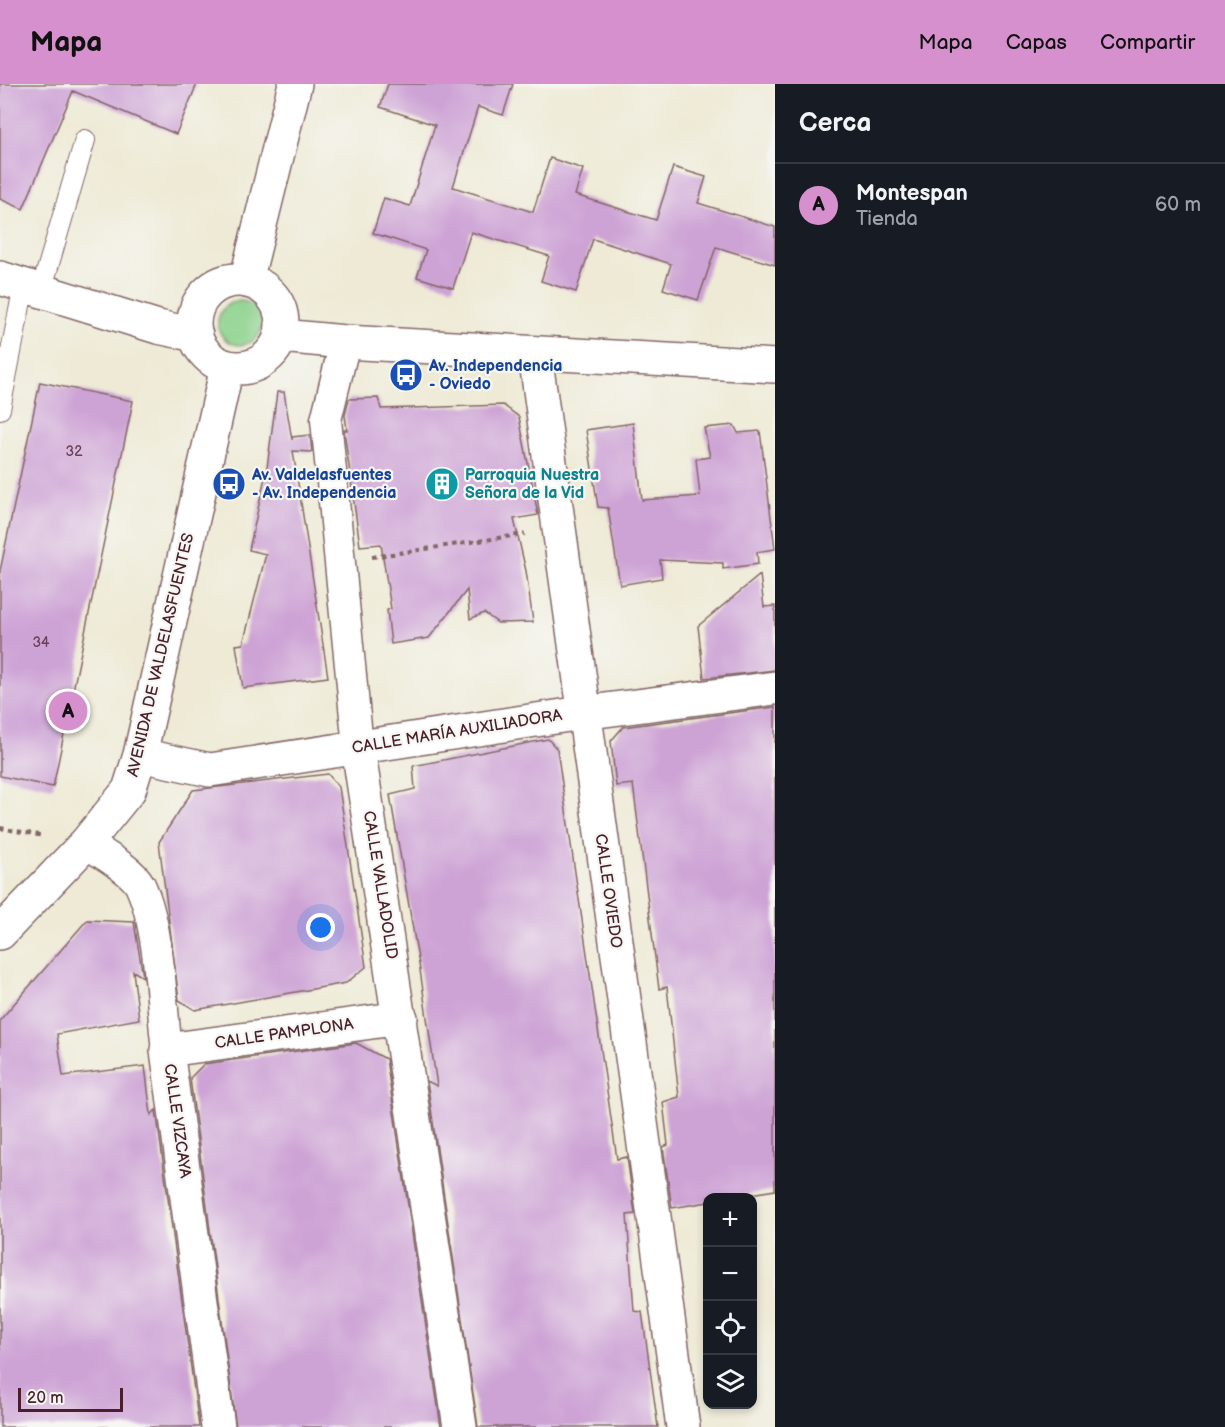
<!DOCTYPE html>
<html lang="es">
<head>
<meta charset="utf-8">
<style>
  body { margin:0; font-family:"Balsamiq Sans",sans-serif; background:#20242c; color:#f1f3f6 }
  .controls { position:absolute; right:18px; bottom:18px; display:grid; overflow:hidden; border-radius:12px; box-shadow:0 3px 9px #0003 }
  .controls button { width:54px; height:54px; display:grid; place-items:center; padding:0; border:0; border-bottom:2px solid #363941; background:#171b24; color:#f1f3f6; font:30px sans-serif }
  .scale { position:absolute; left:18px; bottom:15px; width:105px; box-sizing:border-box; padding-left:6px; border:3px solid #4a1f2b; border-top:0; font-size:16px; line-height:21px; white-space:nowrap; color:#4a1f2b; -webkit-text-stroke:4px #f6f6f2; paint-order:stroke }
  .you { position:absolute; left:321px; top:844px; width:21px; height:21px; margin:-15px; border:4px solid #fff; border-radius:50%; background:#1a73e8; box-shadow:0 0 0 9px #1a73e833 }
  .badge { display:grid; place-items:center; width:39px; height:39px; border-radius:50%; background:#d690ce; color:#111; font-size:20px; font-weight:700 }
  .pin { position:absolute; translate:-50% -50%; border:3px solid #fff; box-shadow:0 2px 6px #0006 }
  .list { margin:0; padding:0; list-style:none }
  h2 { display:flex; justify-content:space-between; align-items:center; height:78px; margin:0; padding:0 24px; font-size:26px }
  h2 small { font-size:20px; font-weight:400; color:#9ea1a6 }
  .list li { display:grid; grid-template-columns:39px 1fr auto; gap:18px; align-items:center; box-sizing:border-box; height:84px; padding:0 24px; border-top:2px solid #363941 }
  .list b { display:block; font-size:22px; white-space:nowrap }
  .list p { margin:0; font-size:20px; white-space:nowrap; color:#9ea1a6 }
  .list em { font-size:20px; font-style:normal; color:#9ea1a6 }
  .icon { flex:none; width:33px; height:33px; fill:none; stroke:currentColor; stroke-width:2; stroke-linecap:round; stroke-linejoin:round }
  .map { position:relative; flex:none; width:775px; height:1343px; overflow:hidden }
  header { display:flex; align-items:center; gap:36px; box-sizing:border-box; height:84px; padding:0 30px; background:#d690ce; color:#111 }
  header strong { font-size:28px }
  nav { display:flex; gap:33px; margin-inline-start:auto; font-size:21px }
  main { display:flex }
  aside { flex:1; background:#171b24 }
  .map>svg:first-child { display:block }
  .garden { fill:#8bd18b; stroke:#6a785b; stroke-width:1.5 }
  .building { fill:#cda3d5 }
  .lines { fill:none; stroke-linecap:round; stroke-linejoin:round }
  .service-casing { stroke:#836666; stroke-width:22 }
  .pedestrian-casing { stroke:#836666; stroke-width:33 }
  .minor-casing { stroke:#836666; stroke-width:36 }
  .path { stroke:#836666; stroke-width:4; stroke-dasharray:4.5 4.5; stroke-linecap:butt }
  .service { stroke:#fff; stroke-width:20 }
  .pedestrian { stroke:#fff; stroke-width:30 }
  .minor { stroke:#fff; stroke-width:33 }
  .labels { text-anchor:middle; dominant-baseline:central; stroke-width:4.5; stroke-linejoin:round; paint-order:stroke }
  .number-label { font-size:14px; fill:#6b4056 }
  .transit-label { font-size:16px; font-weight:bold; fill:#164399; stroke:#f6f6f2; text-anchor:start }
  .culture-label { font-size:16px; font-weight:bold; fill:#0d838f; stroke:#f6f6f2; text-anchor:start }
  .street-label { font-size:16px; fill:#4a1f2b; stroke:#f6f6f2 }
</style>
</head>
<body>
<header>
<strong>Mapa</strong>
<nav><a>Mapa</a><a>Capas</a><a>Compartir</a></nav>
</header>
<main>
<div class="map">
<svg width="775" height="1343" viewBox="0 0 775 1343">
  <rect width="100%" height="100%" fill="#f6f6f2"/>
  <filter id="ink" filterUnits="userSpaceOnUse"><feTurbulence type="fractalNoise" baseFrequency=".0167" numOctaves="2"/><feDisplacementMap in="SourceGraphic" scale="12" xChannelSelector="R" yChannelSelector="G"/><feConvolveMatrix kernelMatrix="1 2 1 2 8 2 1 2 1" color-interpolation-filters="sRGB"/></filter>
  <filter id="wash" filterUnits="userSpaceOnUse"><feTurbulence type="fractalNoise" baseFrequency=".008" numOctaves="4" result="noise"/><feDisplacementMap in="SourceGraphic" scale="24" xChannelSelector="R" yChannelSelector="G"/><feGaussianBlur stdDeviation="1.35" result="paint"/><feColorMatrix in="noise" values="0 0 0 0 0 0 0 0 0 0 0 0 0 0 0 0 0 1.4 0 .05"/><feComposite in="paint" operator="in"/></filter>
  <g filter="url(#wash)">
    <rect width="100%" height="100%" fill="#eeead5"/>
    <path class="garden" d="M218 239a22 22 0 1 1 44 0a22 22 0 1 1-44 0Z"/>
    <g id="blocks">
      <path class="building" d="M0,0H197L176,50L73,7L23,125L0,115Z
        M388,0H513L503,31L478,23L453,103L533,128L550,74L583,85L575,111L656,136L673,83L706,93L698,119L775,143V181L716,163L698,216L663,205L671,180L593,155L576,208L541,197L549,172L471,148L453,204L417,193L426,166L373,149L384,114L410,122L435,41L380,23Z
        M40,298L133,317L53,703L0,692V487Z
        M277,308H284L292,356V353L310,351L312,368L293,367L328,593L243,604L236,561L243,560L266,470L249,466L267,384Z
        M378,314L381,325L503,321L519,333L538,431L514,435L526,487L533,538L498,539L484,529L470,535L467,506L429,554L391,560L387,526L391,525L381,460L360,462L344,346H347L345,331L349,315Z
        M633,339L642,416L700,412L696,375L710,373L704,344L734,341L738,349L760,347L775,465L757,468L758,480L723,485V479L660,476L662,494L620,501L608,424L598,423L586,346Z
        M760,491L764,523L775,522V586L704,594L698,542Z
        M775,623V1106L732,1113H708V1118L672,1124L663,1063L668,1061L663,1018L679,1013L667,903L659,905L633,700L616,702L611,657L623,643Z
        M548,655L557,665L617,1075L627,1073L635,1130L627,1131L634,1227L642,1228L658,1343H478L427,997L437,1002L420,886L390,711L415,705L413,682Z
        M328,690L339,703L366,883L346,899L195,926L179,916L159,758L193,706Z
        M87,836L134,838L143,893L133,887L139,935L57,950L63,992L145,982L151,1031L156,1026L199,1343H0V936Z
        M356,959L386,975L441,1343H236L190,994L204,980Z"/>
    </g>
  </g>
  <g filter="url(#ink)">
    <use href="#blocks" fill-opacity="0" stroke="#836666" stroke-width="1.5"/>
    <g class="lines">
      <defs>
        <path id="service" d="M41,207L85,56
          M0,325L24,201"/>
        <path id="pedestrian" d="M345,258L326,336L358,663
          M86,759C101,769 132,786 140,801C160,843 161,919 167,966"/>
        <path id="minor" d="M0,194L158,243L196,251
          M194 240a44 44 0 1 1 88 0a44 44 0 1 1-88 0Z
          M246,197L295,0
          M281,252L345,258L775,282
          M535,270L683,1343
          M358,663L460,1343
          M140,671L210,686L582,629L775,604
          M0,849L86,759L129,706L140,671L227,283
          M218,1343L167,966L401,934"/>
      </defs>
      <use href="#service" class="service-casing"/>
      <use href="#pedestrian" class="pedestrian-casing"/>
      <use href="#minor" class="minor-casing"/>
      <path class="path" d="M372,473L525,450
        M0,744L44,752"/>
      <use href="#service" class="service"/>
      <use href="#pedestrian" class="pedestrian"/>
      <use href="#minor" class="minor"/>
    </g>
  </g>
  <defs>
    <symbol id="bus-disc" viewBox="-11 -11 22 22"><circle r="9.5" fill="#1a4fb4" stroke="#f6f6f2"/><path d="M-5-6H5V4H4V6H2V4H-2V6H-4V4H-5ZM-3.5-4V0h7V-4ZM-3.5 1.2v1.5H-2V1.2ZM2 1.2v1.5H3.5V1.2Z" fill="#fff"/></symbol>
    <symbol id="building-disc" viewBox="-11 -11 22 22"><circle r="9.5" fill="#0f9aa8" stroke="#f6f6f2"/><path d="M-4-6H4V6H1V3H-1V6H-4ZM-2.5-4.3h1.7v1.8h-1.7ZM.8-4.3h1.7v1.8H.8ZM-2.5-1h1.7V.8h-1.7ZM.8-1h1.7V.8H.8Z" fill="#fff"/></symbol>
  </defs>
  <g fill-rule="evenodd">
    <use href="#bus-disc" x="387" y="272" width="38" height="38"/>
    <use href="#bus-disc" x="210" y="381" width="38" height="38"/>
    <use href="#building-disc" x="423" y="381" width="38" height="38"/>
  </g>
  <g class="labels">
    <g class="number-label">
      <text x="74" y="367">32</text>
      <text x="41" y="558">34</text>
    </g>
    <g class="transit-label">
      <text x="429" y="282">Av. Independencia<tspan x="429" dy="18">- Oviedo</tspan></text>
      <text x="252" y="391">Av. Valdelasfuentes<tspan x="252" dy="18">- Av. Independencia</tspan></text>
    </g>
    <g class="culture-label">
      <text x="465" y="391">Parroquia Nuestra<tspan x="465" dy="18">Señora de la Vid</tspan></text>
    </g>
    <g class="street-label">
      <text transform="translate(161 571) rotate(-77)">AVENIDA DE VALDELASFUENTES</text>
      <text transform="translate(457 648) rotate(-9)">CALLE MARÍA AUXILIADORA</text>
      <text transform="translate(380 801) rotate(81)">CALLE VALLADOLID</text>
      <text transform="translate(608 807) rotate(82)">CALLE OVIEDO</text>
      <text transform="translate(284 950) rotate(-8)">CALLE PAMPLONA</text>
      <text transform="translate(177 1037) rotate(82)">CALLE VIZCAYA</text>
    </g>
  </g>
</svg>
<div class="controls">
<button>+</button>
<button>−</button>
<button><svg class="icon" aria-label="locate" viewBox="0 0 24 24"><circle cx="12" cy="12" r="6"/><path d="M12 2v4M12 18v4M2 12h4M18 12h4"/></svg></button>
<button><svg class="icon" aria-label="layers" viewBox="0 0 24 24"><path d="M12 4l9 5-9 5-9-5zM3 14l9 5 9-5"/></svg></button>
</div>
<div class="scale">20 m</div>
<div class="you"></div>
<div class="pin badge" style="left:68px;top:627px">A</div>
</div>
<aside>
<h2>Cerca<small></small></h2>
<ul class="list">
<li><span class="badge">A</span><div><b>Montespan</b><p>Tienda</p></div><em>60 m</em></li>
</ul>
</aside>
</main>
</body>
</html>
